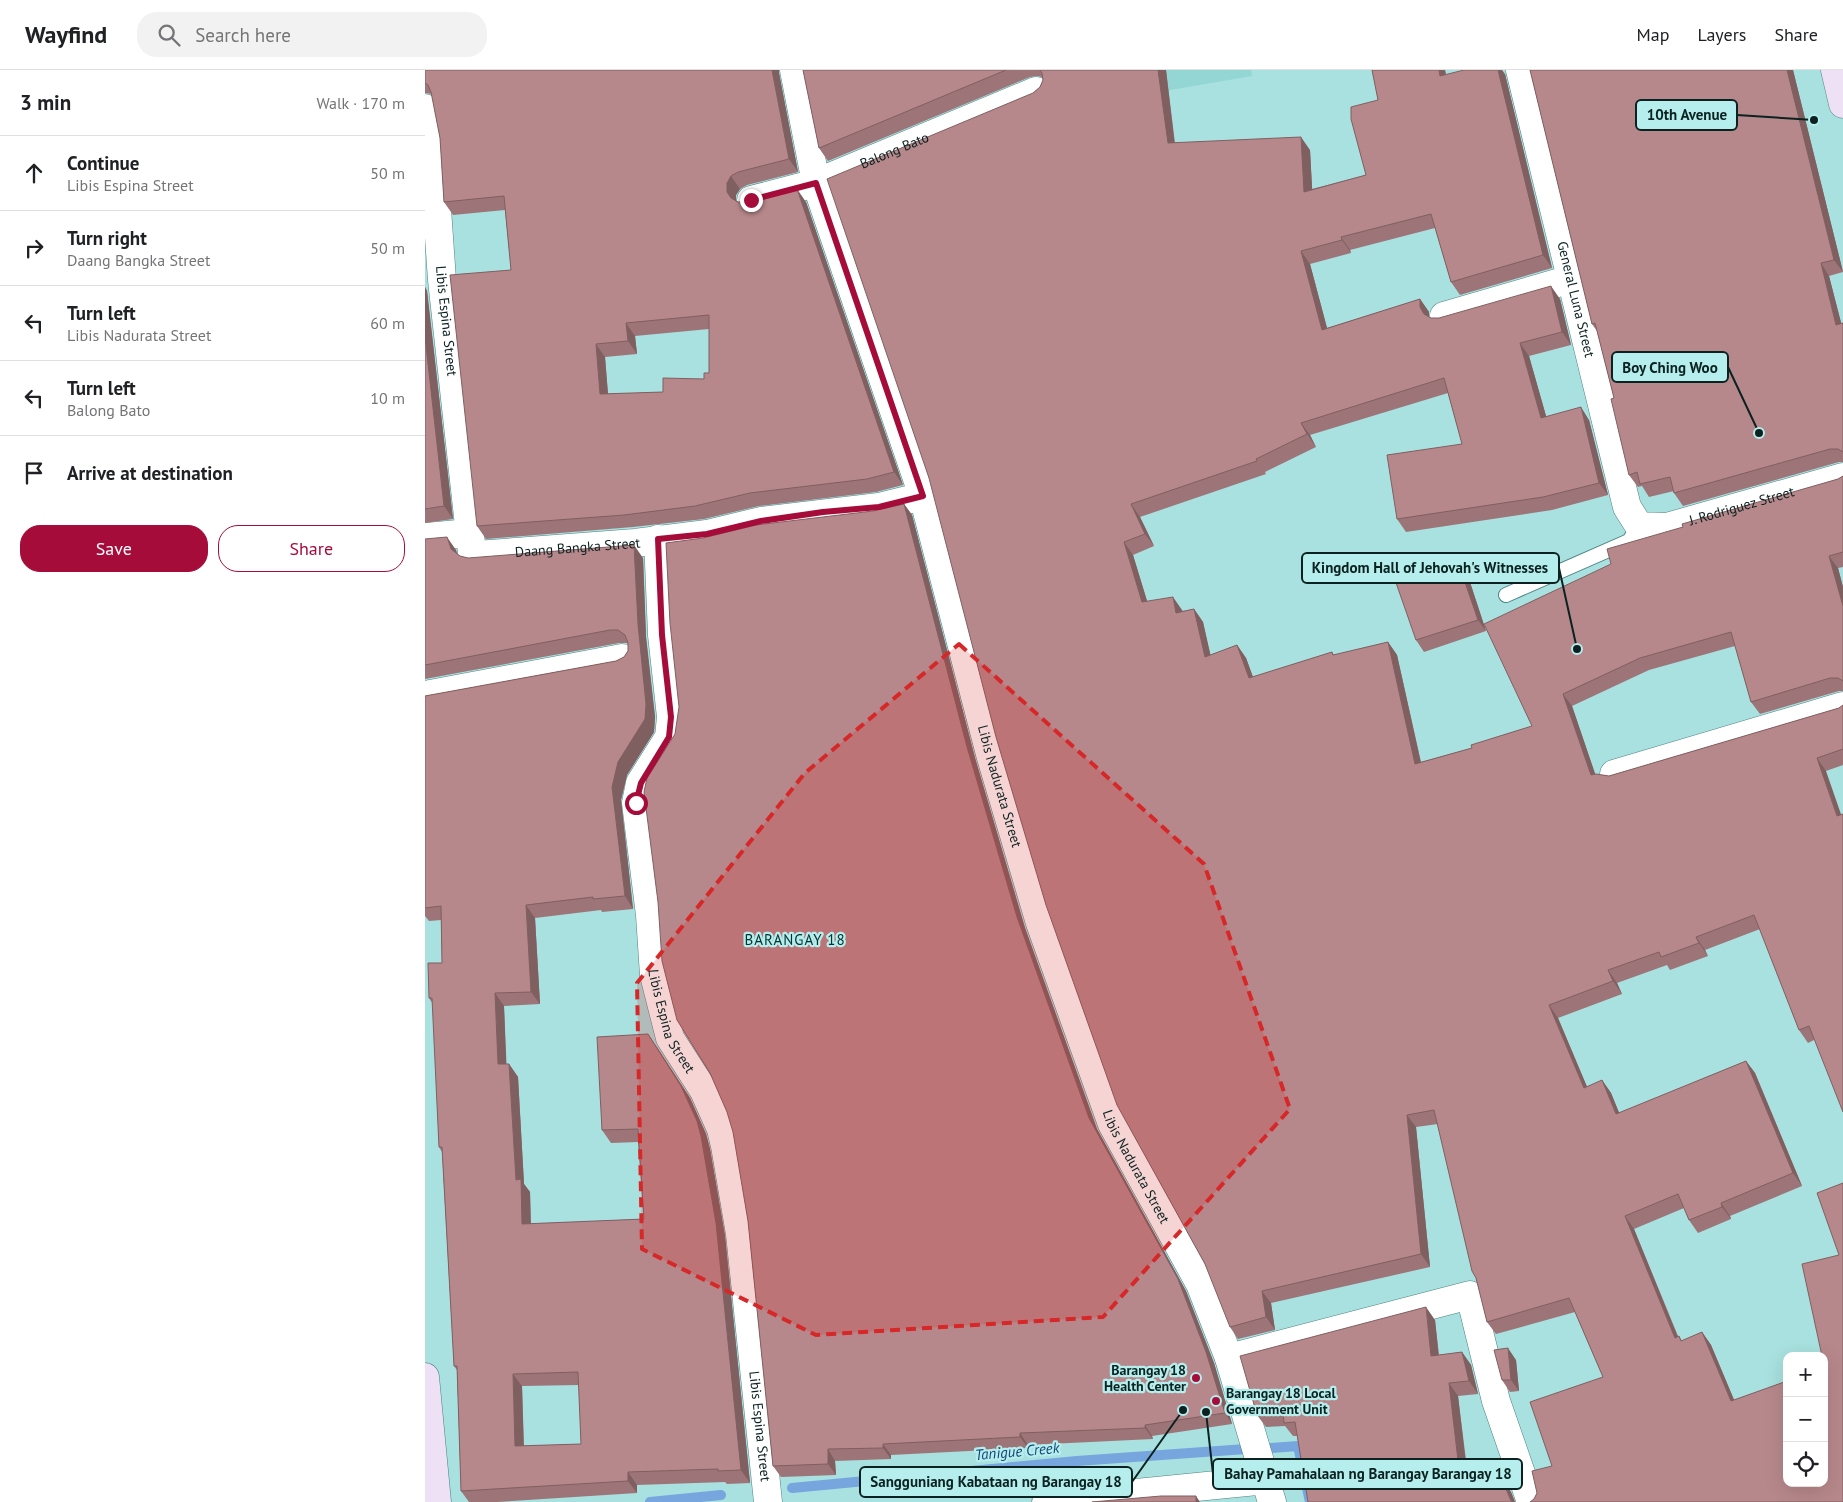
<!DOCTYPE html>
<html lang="en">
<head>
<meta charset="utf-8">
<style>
  body { margin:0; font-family:"PT Sans",sans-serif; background:#f2f2f2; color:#202124 }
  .controls { position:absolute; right:15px; bottom:15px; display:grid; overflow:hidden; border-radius:10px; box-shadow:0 5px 20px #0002 }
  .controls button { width:45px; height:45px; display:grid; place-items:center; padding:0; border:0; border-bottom:1px solid #e0e0e0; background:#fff; color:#202124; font:25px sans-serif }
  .stop { position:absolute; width:15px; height:15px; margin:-11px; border:4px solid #a60c3a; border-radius:50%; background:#fff }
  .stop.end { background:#a60c3a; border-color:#fff; box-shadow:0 1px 5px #0008 }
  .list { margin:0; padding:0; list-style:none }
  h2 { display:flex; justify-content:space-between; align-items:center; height:65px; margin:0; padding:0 20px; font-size:21px }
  h2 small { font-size:16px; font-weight:400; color:#757577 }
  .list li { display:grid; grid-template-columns:32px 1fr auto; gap:15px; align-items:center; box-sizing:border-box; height:75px; padding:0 20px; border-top:1px solid #e0e0e0 }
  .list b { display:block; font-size:19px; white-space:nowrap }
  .list p { margin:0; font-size:16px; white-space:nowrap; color:#757577 }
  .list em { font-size:16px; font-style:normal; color:#757577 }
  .actions { display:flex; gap:10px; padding:15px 20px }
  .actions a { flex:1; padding:11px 0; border:1px solid #a60c3a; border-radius:20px; text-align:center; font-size:18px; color:#a60c3a }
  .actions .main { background:#a60c3a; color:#fff }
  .icon { flex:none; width:28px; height:28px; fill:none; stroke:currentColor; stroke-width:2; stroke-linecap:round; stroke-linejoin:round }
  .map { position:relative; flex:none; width:1418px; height:1432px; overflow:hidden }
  header { display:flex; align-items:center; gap:30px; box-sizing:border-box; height:70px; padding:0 25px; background:#fff; border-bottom:1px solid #e0e0e0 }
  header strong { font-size:24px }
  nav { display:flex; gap:28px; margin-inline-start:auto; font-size:18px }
  .search { width:350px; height:45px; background:#f2f2f2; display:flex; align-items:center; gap:12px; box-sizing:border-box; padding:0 18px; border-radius:20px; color:#757577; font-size:19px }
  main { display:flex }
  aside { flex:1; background:#fff }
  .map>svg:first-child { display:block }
  .built { fill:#93d6d4 }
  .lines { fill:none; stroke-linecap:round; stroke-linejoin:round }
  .stream { stroke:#77a5de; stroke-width:10 }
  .lane-casing { stroke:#4d8382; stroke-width:16 }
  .street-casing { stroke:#4d8382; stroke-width:29 }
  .secondary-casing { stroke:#4d8382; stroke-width:29 }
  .lane { stroke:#fff; stroke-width:14 }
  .street { stroke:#fff; stroke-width:28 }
  .secondary { stroke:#eee0f5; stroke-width:28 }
  .wall { fill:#9d7578; fill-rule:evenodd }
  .shaded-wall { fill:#805f61 }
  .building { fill:#b7888b; stroke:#805f61; fill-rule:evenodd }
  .route { stroke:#a60c3a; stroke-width:6 }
  .marked { fill:#d62828; fill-opacity:0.2; stroke:#d62828; stroke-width:4; stroke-dasharray:10 6; stroke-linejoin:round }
  .poi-dot { fill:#a60c3a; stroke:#b5eeec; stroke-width:2 }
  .labels { text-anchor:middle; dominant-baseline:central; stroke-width:4.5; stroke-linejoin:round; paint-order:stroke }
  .street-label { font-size:14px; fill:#0b2221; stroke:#b5eeec }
  .poi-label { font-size:14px; font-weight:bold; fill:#0b2221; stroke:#b5eeec; text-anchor:end }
  .neighbourhood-label { font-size:15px; letter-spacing:1px; fill:#043231; stroke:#b5eeec }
  .water-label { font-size:15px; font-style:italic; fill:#154478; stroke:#b5eeec }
  .leader { fill:none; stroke:#0b2221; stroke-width:2 }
  .callout-dot { fill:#0b2221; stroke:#b5eeec; stroke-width:2 }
  .callout { fill:#b5eeec; stroke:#0b2221; stroke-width:2 }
  .callout-label { font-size:15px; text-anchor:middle; font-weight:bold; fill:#0b2221 }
</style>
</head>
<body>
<header>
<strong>Wayfind</strong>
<div class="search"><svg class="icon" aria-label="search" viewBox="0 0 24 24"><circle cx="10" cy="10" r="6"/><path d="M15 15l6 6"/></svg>Search here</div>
<nav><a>Map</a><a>Layers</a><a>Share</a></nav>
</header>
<main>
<aside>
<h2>3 min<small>Walk · 170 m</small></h2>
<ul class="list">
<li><svg class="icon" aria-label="ahead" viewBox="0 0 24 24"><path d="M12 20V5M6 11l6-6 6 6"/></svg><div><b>Continue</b><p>Libis Espina Street</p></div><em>50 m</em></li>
<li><svg class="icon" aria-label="right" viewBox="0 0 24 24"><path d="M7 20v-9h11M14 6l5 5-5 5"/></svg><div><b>Turn right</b><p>Daang Bangka Street</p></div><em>50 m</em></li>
<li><svg class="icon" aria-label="left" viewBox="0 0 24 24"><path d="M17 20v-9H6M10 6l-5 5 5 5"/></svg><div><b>Turn left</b><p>Libis Nadurata Street</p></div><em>60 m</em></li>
<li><svg class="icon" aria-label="left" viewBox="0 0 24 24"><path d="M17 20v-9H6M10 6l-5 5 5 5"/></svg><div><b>Turn left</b><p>Balong Bato</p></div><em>10 m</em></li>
<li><svg class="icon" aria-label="arrive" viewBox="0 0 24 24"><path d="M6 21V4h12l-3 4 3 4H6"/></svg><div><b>Arrive at destination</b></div></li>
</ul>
<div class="actions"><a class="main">Save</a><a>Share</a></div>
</aside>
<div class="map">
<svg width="1418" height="1432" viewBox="0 0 1418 1432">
  <rect width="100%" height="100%" fill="#a8e1df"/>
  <path class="built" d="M649,0H826L827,6L687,30Z"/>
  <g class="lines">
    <path class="stream" d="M846,1378L873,1376L885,1432
      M367,1418L652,1391L821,1379
      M225,1432L296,1425"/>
    <defs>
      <path id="lane" d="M1081,525L1204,471L1214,456"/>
      <g id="street">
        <path id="s1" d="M369,0L391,113L498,426L565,684L615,853L687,1054L775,1214L804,1288L847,1432"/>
        <path id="s2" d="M1095,0L1202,437L1214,456L1242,457L1418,407"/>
        <path id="s3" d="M0,38L8,82L17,210L47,483L51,485L210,473L282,464L336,451L454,437L498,426"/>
        <path id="s4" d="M326,130L391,113L611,21"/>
        <path d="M1019,246L1146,209"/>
        <path d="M0,467L44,463"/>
        <path id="s5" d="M233,469L237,565L246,647L244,667L215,713L211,733L225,845L229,905L245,968L279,1021L296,1059L300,1076L315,1164L343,1432"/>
        <path d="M0,625L197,588"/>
        <path d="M1189,704L1418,636"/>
        <path d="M804,1288L1045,1225L1071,1331L1106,1432"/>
        <path d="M621,1432L842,1410"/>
      </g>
      <path id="secondary" d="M1410,0L1418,34
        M0,1307L12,1432"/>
    </defs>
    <use href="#lane" class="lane-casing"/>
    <use href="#street" class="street-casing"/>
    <use href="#secondary" class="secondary-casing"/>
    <use href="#lane" class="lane"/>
    <use href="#street" class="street"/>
    <use href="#secondary" class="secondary"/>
  </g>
  <path class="wall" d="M0,0H354V3L373,102L322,115L315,119L311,125V131L313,132H381L478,415L451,422L334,436L279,449L208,457L61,469L52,456L86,200L80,140L28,145L19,132L15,68L7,24L0,23ZM284,259V303L279,309L238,322L183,324L180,287L212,284L210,266Z
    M378,0H741L750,73L885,80L887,119L941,105L953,30L947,0H1020L1021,5L1080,4L1127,198L1035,225L1026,212L1010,158L925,180L926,183L885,194L902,258L995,229L1004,242V247L1006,248H1014L1135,229L1146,275L1104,286L1121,346L1164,350L1183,425L1127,440L981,462L972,449L1037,374L1023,323L885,365L891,377L840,402L841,404L715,447L729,476L708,485L722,531L757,540L758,541L769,539L778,552L785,585L812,575L821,588L828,607L907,582L909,585L963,572L972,585L996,692L1047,678L1107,656L1186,494L1258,457L1413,409L1418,406V497L1413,498L1418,517V621H1414L1335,644L1326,632L1310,576L1224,600L1147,636L1170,704L1184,706L1414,638L1418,635V695L1401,701L1389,970L1383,973L1374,960L1335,859L1280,880L1283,886L1245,900L1242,895L1192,913L1197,924L1133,948L1162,1017L1177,1010L1186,1023L1194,1043L1321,991L1330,1003L1377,1116L1305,1146L1306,1149L1273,1163L1264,1150L1259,1138L1209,1159L1253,1266H1254L1257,1271L1277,1262L1286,1275L1309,1330L1400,1298L1414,1185L1418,1113V1432L1109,1429L1127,1396L1178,1307L1150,1242L1071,1264L1062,1252L1013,1054L991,1057L1005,1197L846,1233L850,1260L813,1269L805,1257L608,23L615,17L618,10L617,7L612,6L605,7L403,91L394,78Z
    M1105,0H1368L1418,202L1404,206L1416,253H1418V392H1414L1258,436L1249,423V421L1224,427L1217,416L1213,417L1204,405L1189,328L1172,261L1167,254Z
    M0,217L2,221L28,449L0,453Z
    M479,434L487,445L550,688L600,858L672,1059L761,1221L789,1293L807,1354L727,1366L728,1369L603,1375V1378L466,1385V1389L410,1391L411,1405L356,1407L348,1396L323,1151L250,664L448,441Z
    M0,469L31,480L32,484L35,486L43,488H218L221,567L230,647L229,662L202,705L196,730L208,839L177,842L176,840L110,848L115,934L79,936L81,994H84L93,1007L99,1114L105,1122L106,1154L219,1149L213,1072L186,1073L177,1060L232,977L265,1028L281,1064L285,1079L300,1166L325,1413L302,1414L300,1412L212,1415V1423L72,1432H44L36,1421L32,1300L29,1296L17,1082L14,1077L8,934L4,928L17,893L16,850L4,851L0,846V626L191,591L199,587L203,581V574L202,573H194L0,609ZM154,1315L156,1374L99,1376L97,1316Z
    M1031,486L1040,497L1061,561L999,582L991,570Z
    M1010,1250L1014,1285L1037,1282L1046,1295L1053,1324L1033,1326L1042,1398L1069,1408L1070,1411L1077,1409L1086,1422L1090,1432H883L872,1366H868L860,1356L841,1357L832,1345Z
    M1091,1290L1094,1321L1085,1322L1077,1310Z"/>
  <path class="shaded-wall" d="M347,0H354V3L373,102L364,89Z
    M733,0H741L751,86L743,73Z
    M1014,0H1020L1024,19L1015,6Z
    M1073,0H1077L1080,4L1127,198L1118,185Z
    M1362,0H1368L1418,202L1409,190Z
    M876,67L885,80L888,134L879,122Z
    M306,106L315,119L311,125V134L315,141L302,122V113Z
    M372,119L381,132L478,415L469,402Z
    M916,167L925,180L926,183L917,170Z
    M876,181L885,194L906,273L897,260Z
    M1396,193L1404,206L1418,260L1411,255Z
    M1126,216L1135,229L1146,275L1137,262Z
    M0,217L2,221L28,449L19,436L0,267Z
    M995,229L1004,242V250L999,244L995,237Z
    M201,253L210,266L212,284L203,271Z
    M1095,273L1104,286L1125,360L1116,348Z
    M171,274L180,287L184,337L175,324Z
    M1156,337L1164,350L1183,425L1174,413Z
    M876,353L885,365L891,377L882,364Z
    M479,434L487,445L550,688L600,858L672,1059L761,1221L789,1293L807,1354L800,1343L664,1048L592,847L542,677Z
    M706,434L715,447L729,476L720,464Z
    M22,467L31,480L34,492L26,479Z
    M699,472L708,485L726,544L717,532Z
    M209,475L218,488L221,567L230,647L229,662L202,705L196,730L208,839L200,826L187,717L213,554Z
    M1031,486L1040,497L1061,561L1053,550Z
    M1404,486L1413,498L1418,517V536Z
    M748,527L757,540L760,556L751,543Z
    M769,539L778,552L789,600L780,587Z
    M963,572L972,585L999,707L990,694Z
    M812,575L821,588L833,621L824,608Z
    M1138,624L1147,636L1175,718L1166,705Z
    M1392,688L1401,701L1418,750L1412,746Z
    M101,835L110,848L115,934L106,922Z
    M1271,867L1280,880L1283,886L1274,873Z
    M1183,900L1192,913L1197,924L1188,911Z
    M70,923L79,936L82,1007L73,994Z
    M1124,935L1133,948L1168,1031L1159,1018Z
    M223,964L265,1028L281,1064L285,1079L300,1166L325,1413L316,1400Z
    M1321,991L1330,1003L1377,1116L1368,1103Z
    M84,994L93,1007L99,1114L105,1122L106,1167L97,1154L91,1110Z
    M1177,1010L1186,1023L1200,1057L1191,1044Z
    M982,1045L991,1057L1005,1197L996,1184Z
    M1296,1133L1305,1146L1306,1149L1297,1137Z
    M1200,1146L1209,1159L1258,1280L1250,1268Z
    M837,1221L846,1233L850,1260L841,1247Z
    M1001,1237L1010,1250L1015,1299L1006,1286Z
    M1277,1262L1286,1275L1315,1344L1306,1331Z
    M1083,1278L1091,1290L1094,1321L1086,1310Z
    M1037,1282L1046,1295L1053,1324L1044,1311Z
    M88,1304L97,1316L99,1389L90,1376Z
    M1024,1313L1033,1326L1043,1412L1034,1399Z
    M720,1355L727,1366L728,1369L720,1358Z
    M595,1363L603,1375V1378L595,1367Z
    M458,1374L466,1385V1389L458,1378Z
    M403,1379L410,1391L411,1405L403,1394Z
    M1060,1395L1069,1408L1072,1425L1063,1413Z
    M203,1402L212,1415V1423L203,1411Z
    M1077,1409L1086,1422L1090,1432H1087Z
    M771,1426L775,1432H771Z"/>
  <path class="building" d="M0,0H347L364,89L313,102L306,106L302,113V122L306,128L313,132H321L372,119L469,402L442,409L325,423L270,436L199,445L52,456L25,205L86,200L79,126L19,132L15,68L6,22L3,15L0,13ZM284,245V303H279V309L238,308V322L175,324L171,274L203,271L201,253Z
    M378,0H581L394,78Z
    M615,0H733L743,73L876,67L879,122L941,105L926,49V37L953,30L947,0H1014L1015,6L1039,0H1073L1118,185L1026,212L1006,144L916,167L917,170L876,181L897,260L995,229V237L999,244L1006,248H1014L1126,216L1137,262L1095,273L1116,348L1156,337L1174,413L1118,427L972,449L962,385L1037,374L1019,308L876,353L882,364L831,389L832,391L706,434L720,464L699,472L717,532L748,527L751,543L769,539L780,587L812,575L824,608L907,582L908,585L963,572L990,694L1047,678L1046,675L1107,656L1059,554L1186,494L1182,479L1258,457L1257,454L1413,409L1418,406V482L1404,486L1418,536V611L1413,608H1405L1326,632L1306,562L1215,588L1138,624L1166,705L1171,704L1184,706L1414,638L1418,635V679L1392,688L1412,746L1418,744V1042L1384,956L1374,960L1329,845L1271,867L1274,873L1236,887L1234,882L1183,900L1188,911L1124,935L1159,1018L1177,1010L1191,1044L1321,991L1368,1103L1296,1133L1297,1137L1264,1150L1253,1124L1200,1146L1250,1268L1254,1266L1256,1271L1277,1262L1306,1331L1362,1311V1413H1399V1286H1397L1377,1194L1414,1185L1392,1123L1418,1113V1432H1105L1109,1429L1112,1423L1107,1401L1127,1396L1105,1332L1178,1307L1144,1228L1062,1252L1051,1208L1047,1201L1009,1040L982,1045L996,1184L837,1221L841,1247L805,1257L780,1194L692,1035L621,835L571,667L504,408L402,109L608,23L615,17L618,10L617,3Z
    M1105,0H1362L1409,190L1396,193L1411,255L1418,253V382L1413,379H1405L1249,423L1245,407L1215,414L1212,402L1204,405L1186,329L1189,328L1170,253L1167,254Z
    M0,267L19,436L0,439Z
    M479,434L542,677L592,847L664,1048L753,1209L781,1282L800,1343L720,1355V1358L595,1363V1367L458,1374V1378L403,1379V1394L348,1396L323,1151L308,1062L302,1042L285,1003L252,950L237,891L233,832L219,722L222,708L250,664L254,637L245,553L241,473L278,468L331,455L448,441Z
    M22,467L26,479L35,486L43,488L209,475L213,554L221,634L220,649L193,692L187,717L200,826L168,829V827L101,835L106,922L70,923L73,994H84L91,1110L96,1109L97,1154L219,1149L213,1059L177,1060L172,967L223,964L256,1016L272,1051L276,1066L291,1153L316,1400L293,1401V1399L203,1402V1411L36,1421L32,1296H29L17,1077H14L7,928H4L3,893H17L16,836L0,838V626L191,591L199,587L203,581V573L200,565L193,560H185L0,595V469ZM153,1302L156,1374L90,1376L88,1304Z
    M1031,486L1053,550L991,570L969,507Z
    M1001,1237L1006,1286L1037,1282L1044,1311L1024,1313L1034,1399L1060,1395L1063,1413L1077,1409L1086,1431L1089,1432H883L870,1352L859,1353L858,1343L832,1345L815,1286Z
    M1083,1278L1086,1310H1077L1069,1280Z
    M736,1426H771V1432H667Z"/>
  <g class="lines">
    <path class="route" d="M211,733L216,713L244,667L246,647L237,565L233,469L282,464L336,451L398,442L454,437L498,426L391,113L326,130"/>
  </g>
  <path class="marked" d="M534,574L779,794L865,1039L678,1247L391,1265L217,1179L212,913L380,703Z"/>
  <g class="poi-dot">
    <circle cx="771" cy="1308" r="5"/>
    <circle cx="791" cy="1331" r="5"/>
  </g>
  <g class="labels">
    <g class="street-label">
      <text stroke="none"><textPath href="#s4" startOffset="152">Balong Bato</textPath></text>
      <text stroke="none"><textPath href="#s2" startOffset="236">General Luna Street</textPath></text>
      <text stroke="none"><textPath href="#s3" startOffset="214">Libis Espina Street</textPath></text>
      <text stroke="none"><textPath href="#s2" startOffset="578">J. Rodriguez Street</textPath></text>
      <text stroke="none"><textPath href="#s3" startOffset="554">Daang Bangka Street</textPath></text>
      <text stroke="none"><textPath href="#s1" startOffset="746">Libis Nadurata Street</textPath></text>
      <text stroke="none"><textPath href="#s5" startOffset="496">Libis Espina Street</textPath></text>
      <text stroke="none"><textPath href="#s1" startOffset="1151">Libis Nadurata Street</textPath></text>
      <text stroke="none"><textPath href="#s5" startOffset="916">Libis Espina Street</textPath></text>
    </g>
    <g class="poi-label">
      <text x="761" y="1300">Barangay 18<tspan x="761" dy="16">Health Center</tspan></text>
      <text x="801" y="1323" text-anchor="start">Barangay 18 Local<tspan x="801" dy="16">Government Unit</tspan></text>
    </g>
    <g class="neighbourhood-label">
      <text x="370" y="869">BARANGAY 18</text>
    </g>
    <g class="water-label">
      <text transform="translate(592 1381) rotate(-5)">Tanigue Creek</text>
    </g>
  </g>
  <path class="leader" d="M1389 50L1312 45M1334 363L1303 297M1152 579L1134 498M781 1342L788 1404M758 1340L707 1412"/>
  <g class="callout-dot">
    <circle cx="1389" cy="50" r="5"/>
    <circle cx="1334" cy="363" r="5"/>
    <circle cx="1152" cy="579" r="5"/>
    <circle cx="781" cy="1342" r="5"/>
    <circle cx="758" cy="1340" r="5"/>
  </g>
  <g class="callout">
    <rect x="1211" y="30" width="101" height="30" rx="5"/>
    <rect x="1187" y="282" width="116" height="30" rx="5"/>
    <rect x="877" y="483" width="257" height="30" rx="5"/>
    <rect x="788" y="1389" width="309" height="30" rx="5"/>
    <rect x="435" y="1397" width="272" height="30" rx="5"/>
  </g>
  <g class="callout-label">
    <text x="1262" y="50">10th Avenue</text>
    <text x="1245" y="303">Boy Ching Woo</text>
    <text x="1005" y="503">Kingdom Hall of Jehovah's Witnesses</text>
    <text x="943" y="1409">Bahay Pamahalaan ng Barangay Barangay 18</text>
    <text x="571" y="1417">Sangguniang Kabataan ng Barangay 18</text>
  </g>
</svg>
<div class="controls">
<button>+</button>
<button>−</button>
<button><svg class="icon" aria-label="locate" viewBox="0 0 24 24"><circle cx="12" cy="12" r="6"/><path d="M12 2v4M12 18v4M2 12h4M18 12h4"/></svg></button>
</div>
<div class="stop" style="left:211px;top:733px"></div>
<div class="stop end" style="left:326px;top:130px"></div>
</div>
</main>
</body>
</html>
